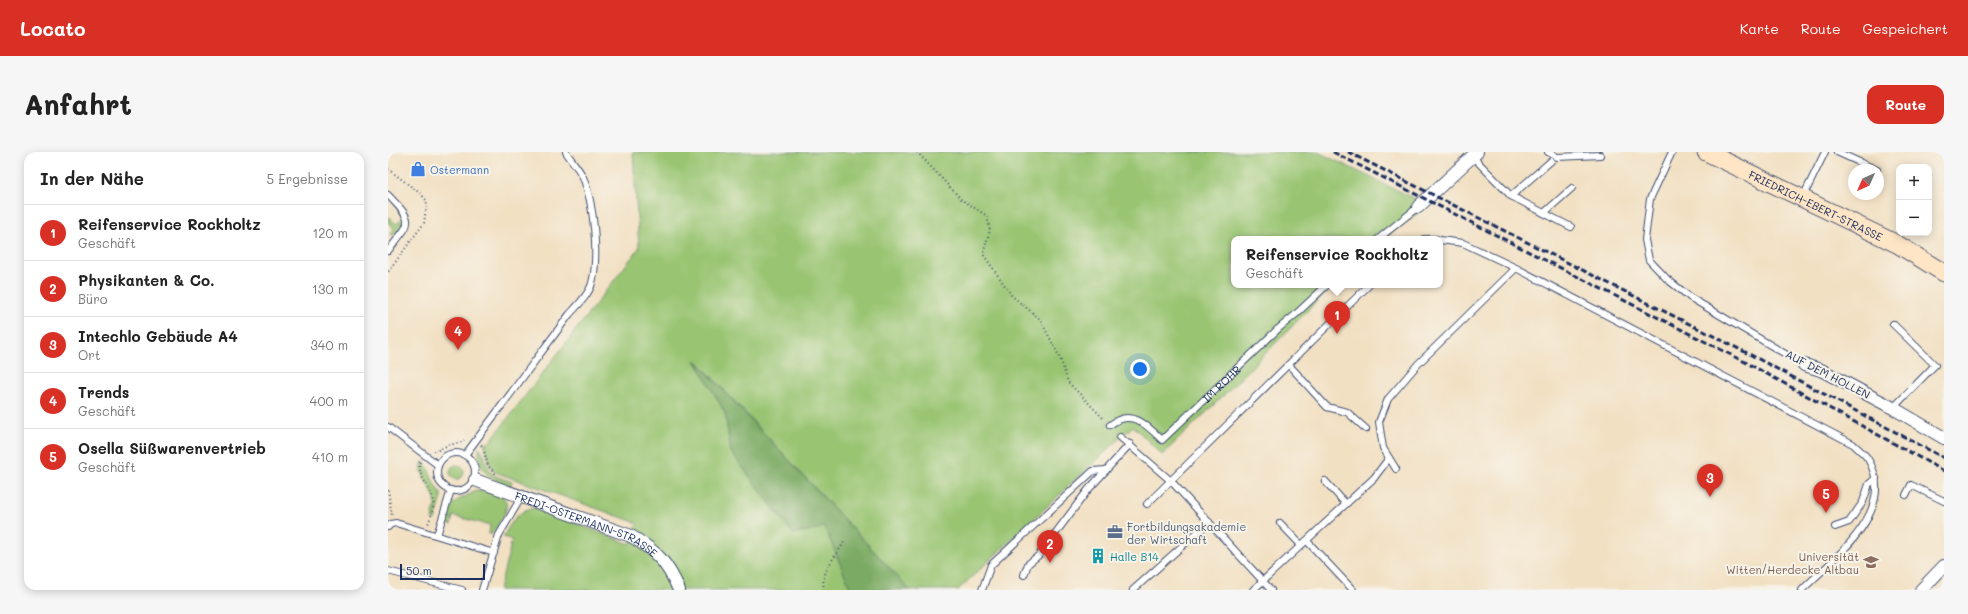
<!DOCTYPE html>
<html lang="de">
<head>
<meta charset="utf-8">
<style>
  body { margin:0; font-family:Mali,sans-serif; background:#f6f6f6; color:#222 }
  .controls { position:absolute; right:12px; top:12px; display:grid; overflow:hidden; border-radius:8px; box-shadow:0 2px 10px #0003 }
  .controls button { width:36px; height:36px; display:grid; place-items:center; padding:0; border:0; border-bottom:1px solid #e0e0e0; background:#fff; color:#222; font:20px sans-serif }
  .compass { position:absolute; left:1460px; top:12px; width:36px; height:36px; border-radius:50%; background:#fff; box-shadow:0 2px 10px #0003; rotate:225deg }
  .scale { position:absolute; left:12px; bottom:10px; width:85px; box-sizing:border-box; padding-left:4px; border:2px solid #1b2f5e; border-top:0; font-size:11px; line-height:14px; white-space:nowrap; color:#1b2f5e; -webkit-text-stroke:3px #f7f3e8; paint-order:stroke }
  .you { position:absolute; left:752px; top:217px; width:14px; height:14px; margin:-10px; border:3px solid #fff; border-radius:50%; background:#1a73e8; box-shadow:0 0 0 6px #1a73e833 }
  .badge { display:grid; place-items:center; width:26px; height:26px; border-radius:50%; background:#d93025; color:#fff; font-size:13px; font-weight:700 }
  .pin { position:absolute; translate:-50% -33px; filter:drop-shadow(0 1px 2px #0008) }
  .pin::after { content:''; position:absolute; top:21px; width:14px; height:12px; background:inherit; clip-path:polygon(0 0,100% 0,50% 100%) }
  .popup { position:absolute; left:843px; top:84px; width:212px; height:52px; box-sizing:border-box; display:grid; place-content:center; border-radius:8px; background:#fff; filter:drop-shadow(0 1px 3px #0005); font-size:13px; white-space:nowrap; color:#767676 }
  .popup b { font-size:15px; color:#222 }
  .popup::after { content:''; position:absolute; left:50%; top:100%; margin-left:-8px; border:8px solid transparent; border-top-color:#fff }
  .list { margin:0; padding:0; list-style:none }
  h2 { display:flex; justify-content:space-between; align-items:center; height:52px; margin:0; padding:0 16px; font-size:17px }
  h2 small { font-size:13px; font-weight:400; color:#767676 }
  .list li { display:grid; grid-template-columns:26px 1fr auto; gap:12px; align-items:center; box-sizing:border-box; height:56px; padding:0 16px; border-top:1px solid #e0e0e0 }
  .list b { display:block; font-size:15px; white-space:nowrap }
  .list p { margin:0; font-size:13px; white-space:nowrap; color:#767676 }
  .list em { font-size:13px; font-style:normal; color:#767676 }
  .map { position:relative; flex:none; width:1556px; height:438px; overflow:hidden; border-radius:12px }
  header { display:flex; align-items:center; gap:24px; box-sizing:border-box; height:56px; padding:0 20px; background:#d93025; color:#fff }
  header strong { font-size:19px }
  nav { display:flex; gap:22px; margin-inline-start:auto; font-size:14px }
  .intro { display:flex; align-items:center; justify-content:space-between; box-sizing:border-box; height:96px; padding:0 24px }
  h1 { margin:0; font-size:28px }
  .button { padding:10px 18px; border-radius:12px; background:#d93025; color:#fff; font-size:14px; font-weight:700 }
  main { display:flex; gap:24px; padding:0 24px }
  aside { flex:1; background:#fff; border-radius:12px; box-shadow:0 2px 10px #0003 }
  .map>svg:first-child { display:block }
  .green { fill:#99c572; stroke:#5a7a68 }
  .forest { fill:#7aaa64; stroke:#4a6c61 }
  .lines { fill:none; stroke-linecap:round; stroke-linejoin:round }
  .lane-casing { stroke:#3b4a6d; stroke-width:8 }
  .street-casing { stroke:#3b4a6d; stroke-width:14 }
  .secondary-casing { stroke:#3b4a6d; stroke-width:19 }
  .path { stroke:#3b4a6d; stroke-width:2; stroke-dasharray:1 3; stroke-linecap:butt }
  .lane { stroke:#fff; stroke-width:6 }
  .street { stroke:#fff; stroke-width:12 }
  .secondary { stroke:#fee5c5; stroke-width:17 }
  .rail { stroke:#1b2f5e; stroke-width:3; stroke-dasharray:6 3; stroke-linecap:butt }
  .labels { text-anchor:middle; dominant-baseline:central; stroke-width:4; stroke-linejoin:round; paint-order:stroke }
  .shop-label { font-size:11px; fill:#366cbe; stroke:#f7f3e8; text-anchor:start }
  .street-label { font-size:11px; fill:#1b2f5e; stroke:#f7f3e8 }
  .service-label { font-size:11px; fill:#4e5e75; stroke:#f7f3e8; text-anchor:start }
  .culture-label { font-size:11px; fill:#0d838f; stroke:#f7f3e8; text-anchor:start }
  .education-label { font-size:11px; fill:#785e54; stroke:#f7f3e8; text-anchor:end }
</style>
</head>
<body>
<header>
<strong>Locato</strong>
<nav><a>Karte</a><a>Route</a><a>Gespeichert</a></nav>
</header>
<div class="intro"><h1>Anfahrt</h1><a class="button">Route</a></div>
<main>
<aside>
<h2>In der Nähe<small>5 Ergebnisse</small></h2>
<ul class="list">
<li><span class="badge">1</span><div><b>Reifenservice Rockholtz</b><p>Geschäft</p></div><em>120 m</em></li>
<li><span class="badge">2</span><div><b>Physikanten &amp; Co.</b><p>Büro</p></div><em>130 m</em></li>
<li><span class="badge">3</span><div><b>Intechlo Gebäude A4</b><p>Ort</p></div><em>340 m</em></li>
<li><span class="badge">4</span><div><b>Trends</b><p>Geschäft</p></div><em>400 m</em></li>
<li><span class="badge">5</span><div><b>Osella Süßwarenvertrieb</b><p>Geschäft</p></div><em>410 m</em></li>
</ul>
</aside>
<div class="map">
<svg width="1556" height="438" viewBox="0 0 1556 438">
  <rect width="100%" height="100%" fill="#f7f3e8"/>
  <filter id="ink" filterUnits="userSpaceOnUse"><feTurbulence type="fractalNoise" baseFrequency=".025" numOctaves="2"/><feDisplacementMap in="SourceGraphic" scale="8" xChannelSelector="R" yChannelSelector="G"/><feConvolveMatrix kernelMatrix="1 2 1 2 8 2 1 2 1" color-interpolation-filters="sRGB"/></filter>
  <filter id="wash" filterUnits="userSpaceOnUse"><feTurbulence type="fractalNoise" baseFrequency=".012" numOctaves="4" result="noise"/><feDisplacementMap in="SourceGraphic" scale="16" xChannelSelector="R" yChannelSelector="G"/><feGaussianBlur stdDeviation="0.9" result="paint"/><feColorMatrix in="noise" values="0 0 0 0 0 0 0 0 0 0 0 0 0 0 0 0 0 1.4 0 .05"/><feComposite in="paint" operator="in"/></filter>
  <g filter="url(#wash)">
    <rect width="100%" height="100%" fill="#f2e0c3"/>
    <path class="green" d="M245,0H930L1040,53L996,87H846V133H945L833,246L774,303L745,274L570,438H522L309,209L337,261L343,300L437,375L463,438H111L124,388L115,385C122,373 130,357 146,356L242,392L249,371L107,320L102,313L96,290L97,289L100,292L251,96Z
      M0,64L8,72L14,67L16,69L5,84L2,82L6,76L0,71Z
      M91,295C98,300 96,315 106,323C111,326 119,328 124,330L123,334C103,328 89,320 91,295Z
      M35,309C44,318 43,332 53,341V349L47,368L44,367C45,361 48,354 47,348C44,335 29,323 35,309Z
      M62 320a7 7 0 1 1 14 0a7 7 0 1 1-14 0Z
      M88,339H96L114,344L119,351L117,361L104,382H101L102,373L65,364L63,373L59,371C61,347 70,349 88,339Z"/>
    <path class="forest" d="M307,208L522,438H463L437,375L405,382L343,300L337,261Z"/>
  </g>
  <g filter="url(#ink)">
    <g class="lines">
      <defs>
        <g id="lane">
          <path d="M1160,0L1169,5L1212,3"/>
          <path d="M1284,0L1262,47L1257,88L1261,108L1279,127L1303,146L1416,213"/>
          <path d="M1449,0L1489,18"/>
          <path d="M1084,4L1123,44L1183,75"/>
          <path d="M0,43C28,72 23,69 0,99"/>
          <path d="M1123,44L1163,9"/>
          <path d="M1415,45L1437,0"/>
          <path d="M1156,61L1184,36"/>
          <path d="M990,87L1030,55"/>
          <path d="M1036,87H1048"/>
          <path d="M1052,88L1075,91L1128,116"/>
          <path d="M1505,172L1547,213L1505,256"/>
          <path d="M901,213L939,255L959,260L978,277"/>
          <path id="s1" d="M722,273C743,256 759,273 774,288L890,177L907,163L939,133"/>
          <path d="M0,275L50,313"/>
          <path d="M732,285L783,329L883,438"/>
          <circle cx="68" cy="320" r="19"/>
          <path d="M77,303L181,163C188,155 201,143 204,131C211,104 206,52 195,25C191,17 183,8 178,0"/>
          <path d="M1008,317L995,296L991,270L1000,247L1030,212L1128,116L1465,292C1470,297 1477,302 1480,307C1511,359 1446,406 1414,438"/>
          <path d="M937,329L958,352"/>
          <path d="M1518,343L1523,333L1556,349"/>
          <path d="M759,352L981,133"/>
          <path d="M892,371L913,393"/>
          <path d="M0,375L3,372L8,371L106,401"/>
          <path d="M1447,375L1461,370L1475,350L1481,332L1488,326"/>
          <path d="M49,383L63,338"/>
          <path d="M919,389L965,438"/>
          <path d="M0,419L74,438"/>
          <path d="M636,423L640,412L651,403L700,338L742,292"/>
          <path d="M94,438L111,383L134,344"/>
          <path d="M594,438L603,413L705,319L718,318"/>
          <path d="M745,438L821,370"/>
          <path d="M865,438L986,326L1001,306"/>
        </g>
        <g id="street">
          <path d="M1030,55L1089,0"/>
          <path d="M1416,213L1433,218L1505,256L1556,286"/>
          <path id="s2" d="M87,328L243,384C268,399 280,411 291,438"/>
          <path d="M1533,438L1556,414"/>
        </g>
        <g id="secondary">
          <path id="s3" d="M1318,0L1509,92L1556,121"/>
        </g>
      </defs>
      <use href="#lane" class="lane-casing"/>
      <use href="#street" class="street-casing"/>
      <use href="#secondary" class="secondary-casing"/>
      <path class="path" d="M529,0L573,47L599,64L602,78L595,102L624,144L652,167L672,206L680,230L716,267
        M0,17L33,42L39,49L36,71L0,120
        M93,293L95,295L100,314L108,322
        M46,299C51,299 53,296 58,294C64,291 71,293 76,288
        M32,310C29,324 42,334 45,348C47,356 42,365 40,373
        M0,338L4,364
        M436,438C432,419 448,405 456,390"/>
      <use href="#lane" class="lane"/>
      <use href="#street" class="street"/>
      <use href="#secondary" class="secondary"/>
      <path class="rail" d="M945,0L1359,211L1556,319
        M960,0L1363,203L1556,306"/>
    </g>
  </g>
  <defs>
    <symbol id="shop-bare" viewBox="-9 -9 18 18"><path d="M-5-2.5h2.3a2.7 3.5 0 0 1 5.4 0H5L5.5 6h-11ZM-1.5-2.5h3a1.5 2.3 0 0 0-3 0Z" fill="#3f7fe0" stroke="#f7f3e8" stroke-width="2.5" paint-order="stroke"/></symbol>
    <symbol id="office-bare" viewBox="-9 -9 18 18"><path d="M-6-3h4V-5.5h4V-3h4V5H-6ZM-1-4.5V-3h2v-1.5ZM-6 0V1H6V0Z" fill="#5c6f8a" stroke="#f7f3e8" stroke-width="2.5" paint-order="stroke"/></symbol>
    <symbol id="building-bare" viewBox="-9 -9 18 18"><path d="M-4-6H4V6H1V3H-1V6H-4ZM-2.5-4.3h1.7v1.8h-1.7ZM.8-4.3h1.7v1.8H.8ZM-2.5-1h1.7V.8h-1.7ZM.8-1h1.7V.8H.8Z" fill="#0f9aa8" stroke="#f7f3e8" stroke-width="2.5" paint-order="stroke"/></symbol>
    <symbol id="university-bare" viewBox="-9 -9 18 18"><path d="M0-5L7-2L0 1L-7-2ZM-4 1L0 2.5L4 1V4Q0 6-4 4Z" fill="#8d6e63" stroke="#f7f3e8" stroke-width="2.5" paint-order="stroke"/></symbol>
  </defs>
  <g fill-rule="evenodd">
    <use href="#shop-bare" x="19" y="6" width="22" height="22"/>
    <use href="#office-bare" x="716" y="369" width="22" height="22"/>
    <use href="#building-bare" x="699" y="393" width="22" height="22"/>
    <use href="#university-bare" x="1472" y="399" width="22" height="22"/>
  </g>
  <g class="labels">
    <g class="shop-label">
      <text x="42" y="17">Ostermann</text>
    </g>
    <g class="street-label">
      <text stroke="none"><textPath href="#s3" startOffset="122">FRIEDRICH-EBERT-STRASSE</textPath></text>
      <text transform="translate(1440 222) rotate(27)">AUF DEM HOLLEN</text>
      <text stroke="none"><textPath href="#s1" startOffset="143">IM ROHR</textPath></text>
      <text stroke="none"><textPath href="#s2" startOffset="120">FREDI-OSTERMANN-STRASSE</textPath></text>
    </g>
    <g class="service-label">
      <text x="739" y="374">Fortbildungsakademie<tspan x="739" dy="13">der Wirtschaft</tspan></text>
    </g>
    <g class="culture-label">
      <text x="722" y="404">Halle B14</text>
    </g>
    <g class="education-label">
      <text x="1471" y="404">Universität<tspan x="1471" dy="13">Witten/Herdecke Altbau</tspan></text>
    </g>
  </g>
</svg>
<div class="controls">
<button>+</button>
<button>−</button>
</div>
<svg class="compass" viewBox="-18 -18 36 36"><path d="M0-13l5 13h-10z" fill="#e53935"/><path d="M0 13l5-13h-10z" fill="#767676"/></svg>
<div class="scale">50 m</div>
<div class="you"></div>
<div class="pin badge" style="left:949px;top:182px">1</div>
<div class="popup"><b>Reifenservice Rockholtz</b>Geschäft</div>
<div class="pin badge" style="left:662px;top:411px">2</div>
<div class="pin badge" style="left:1322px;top:345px">3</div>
<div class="pin badge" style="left:70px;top:198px">4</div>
<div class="pin badge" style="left:1438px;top:361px">5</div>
</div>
</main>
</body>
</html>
